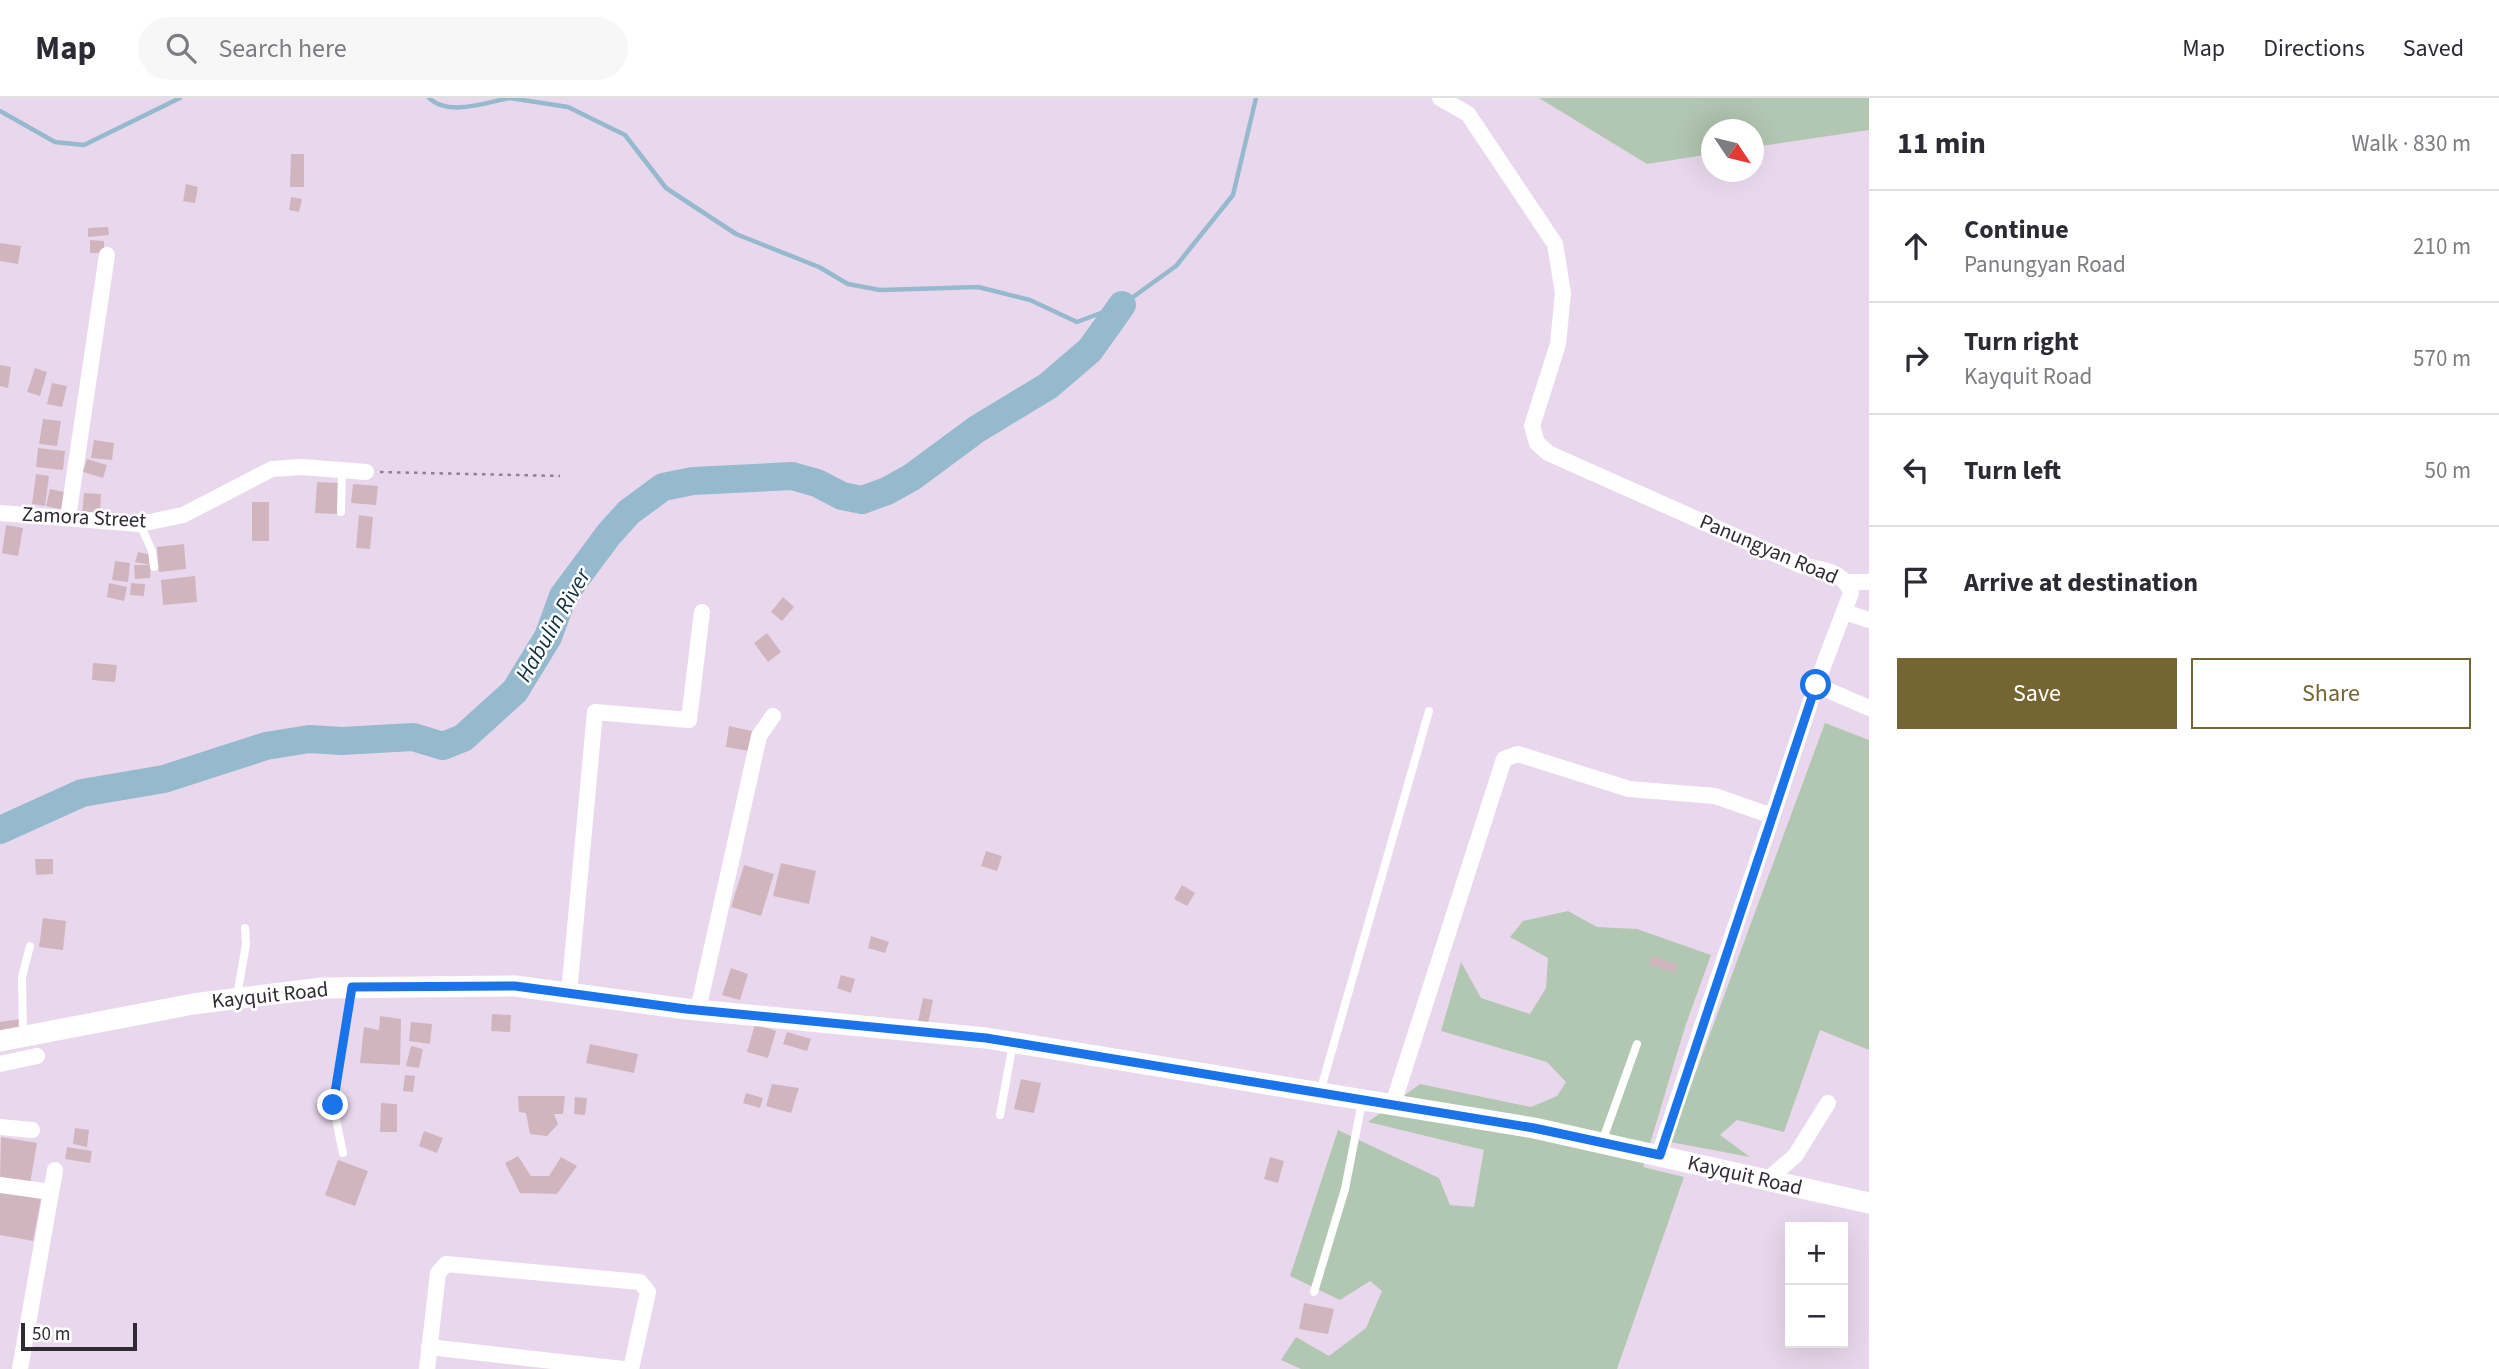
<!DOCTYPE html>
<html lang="en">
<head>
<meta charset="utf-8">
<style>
  body { margin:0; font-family:"Source Sans 3",sans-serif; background:#f7f7f7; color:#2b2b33 }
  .controls { position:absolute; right:21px; bottom:21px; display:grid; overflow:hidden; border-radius:0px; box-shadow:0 7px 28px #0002 }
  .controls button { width:63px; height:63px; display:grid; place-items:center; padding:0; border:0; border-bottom:2px solid #e1e1e2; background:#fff; color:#2b2b33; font:35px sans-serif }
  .compass { position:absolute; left:1701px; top:21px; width:63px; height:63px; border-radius:50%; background:#fff; box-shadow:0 7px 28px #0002; rotate:125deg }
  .scale { position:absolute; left:21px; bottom:18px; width:116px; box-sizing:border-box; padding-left:7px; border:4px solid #302a32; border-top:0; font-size:19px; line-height:24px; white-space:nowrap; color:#302a32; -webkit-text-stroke:5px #fff; paint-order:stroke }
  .stop { position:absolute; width:21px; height:21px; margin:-16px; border:5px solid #1a73e8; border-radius:50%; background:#fff }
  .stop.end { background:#1a73e8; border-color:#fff; box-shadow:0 2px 7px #0008 }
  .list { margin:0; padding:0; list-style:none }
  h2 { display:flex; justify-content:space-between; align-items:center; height:91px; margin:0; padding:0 28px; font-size:30px }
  h2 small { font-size:23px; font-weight:400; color:#7c7c81 }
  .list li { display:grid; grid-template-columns:46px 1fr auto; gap:21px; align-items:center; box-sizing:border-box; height:112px; padding:0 28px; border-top:2px solid #e1e1e2 }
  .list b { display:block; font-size:26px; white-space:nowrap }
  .list p { margin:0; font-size:23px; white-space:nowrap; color:#7c7c81 }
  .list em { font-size:23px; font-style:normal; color:#7c7c81 }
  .actions { display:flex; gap:14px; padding:21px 28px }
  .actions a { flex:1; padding:16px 0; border:2px solid #746532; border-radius:0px; text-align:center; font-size:24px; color:#746532 }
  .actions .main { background:#746532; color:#fff }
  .icon { flex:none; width:38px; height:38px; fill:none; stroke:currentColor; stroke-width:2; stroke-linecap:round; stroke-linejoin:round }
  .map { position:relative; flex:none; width:1869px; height:1271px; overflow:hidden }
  header { display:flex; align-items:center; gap:42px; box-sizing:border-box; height:98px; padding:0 35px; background:#fff; border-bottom:2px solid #e1e1e2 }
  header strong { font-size:33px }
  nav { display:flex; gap:38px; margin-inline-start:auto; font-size:24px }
  .search { width:490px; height:63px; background:#f7f7f7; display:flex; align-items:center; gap:18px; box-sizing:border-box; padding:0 24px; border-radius:38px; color:#7c7c81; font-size:26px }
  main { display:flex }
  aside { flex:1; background:#fff }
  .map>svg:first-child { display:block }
  .green { fill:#b2c7b1 }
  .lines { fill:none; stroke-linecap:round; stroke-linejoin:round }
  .stream { stroke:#95b9cd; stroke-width:4.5 }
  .river { stroke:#95b9cd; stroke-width:28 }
  .building { fill:#d1b5be }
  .path { stroke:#8d8290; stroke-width:2.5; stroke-dasharray:3.5 5; stroke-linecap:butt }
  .service { stroke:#fff; stroke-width:8 }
  .minor { stroke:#fff; stroke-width:16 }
  .tertiary { stroke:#fff; stroke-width:21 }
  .route { stroke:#1a73e8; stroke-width:9 }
  .labels { text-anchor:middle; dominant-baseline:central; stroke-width:5; stroke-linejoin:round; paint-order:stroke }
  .street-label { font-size:21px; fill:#302a32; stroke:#fff }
  .water-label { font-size:23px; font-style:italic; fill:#0f303f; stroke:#fff }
</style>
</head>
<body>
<header>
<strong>Map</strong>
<div class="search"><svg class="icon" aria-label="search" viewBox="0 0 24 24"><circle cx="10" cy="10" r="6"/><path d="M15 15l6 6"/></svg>Search here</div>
<nav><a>Map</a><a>Directions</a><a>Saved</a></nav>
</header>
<main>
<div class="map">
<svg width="1869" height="1271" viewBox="0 0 1869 1271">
  <rect width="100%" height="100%" fill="#e9d8ed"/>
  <path class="green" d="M1539,0H1869V32L1754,49V32H1712L1711,56L1647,66Z
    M1825,625L1869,642V952L1820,932L1784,1034L1737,1022L1720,1037L1750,1059L1670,1044Z
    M1568,813L1597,829L1637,831L1711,857L1685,929L1643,1069L1684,1079L1617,1271H1301L1281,1262L1296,1239L1329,1258L1366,1230L1382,1193L1370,1183L1340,1202L1290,1178L1338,1032L1439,1080L1450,1107L1474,1109L1484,1052L1368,1024L1420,986L1531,1009L1557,998L1566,984L1547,964L1441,933L1461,864L1481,900L1530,916L1546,890L1548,860L1510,839L1523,823Z"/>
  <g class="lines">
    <path class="stream" d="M429,0C448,19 487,4 510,0
      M510,0L568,9L625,37L666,90L736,136L819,169L848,186L880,192L978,189L1030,202L1077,224L1122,207L1176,168L1233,97L1256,0
      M0,13L55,44L84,47L180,0"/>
    <path class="river" d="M0,732L82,695L164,681L266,648L309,641L342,643L413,639L443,648L463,640L515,593L548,539L563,498L609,436L629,414L663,389L693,383L792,378L817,385L842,398L862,402L887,393L912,379L977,331L1048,288L1090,252L1122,207"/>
  </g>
  <path class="building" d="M291,56H304V89H290Z
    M186,86L198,89L195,105L183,103Z
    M291,99L302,101L299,114L289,112Z
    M108,129L109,137L88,139V130Z
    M90,142L104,143V155H90Z
    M0,145L21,148L18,166L0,163Z
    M0,267L11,269L8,290L0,288Z
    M35,270L47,274L40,298L27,294Z
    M52,285L67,288L62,309L47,306Z
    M43,321L61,323L57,348L39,346Z
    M94,342L114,345L112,362L91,360Z
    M38,350L65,353L63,372L36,369Z
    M87,361L107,367L103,380L83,374Z
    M36,376L49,378L45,408L32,406Z
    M317,384L339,385L337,416L315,415Z
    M353,386L378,388L376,407L351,405Z
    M50,391L69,395L65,412L46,408Z
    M84,395L101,396L100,419L82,418Z
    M252,404H269V443H252Z
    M359,417L373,419L370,451L356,450Z
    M6,427L23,430L18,458L2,455Z
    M184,446L186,471L159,474L157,449Z
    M138,454L152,457L150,480L135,481L134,467H150L135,464Z
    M115,463L130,465L128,484L112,482Z
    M195,478L197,504L163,507L161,482Z
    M109,485L127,489L124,503L107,499Z
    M131,485L145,486L144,498L130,497Z
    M783,499L794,509L782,523L771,514Z
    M767,535L781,554L768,564L754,545Z
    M93,565L117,567L115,584L92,582Z
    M729,628L752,633L749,653L726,649Z
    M986,753L1002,758L997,773L981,768Z
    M35,761H53V776L36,777Z
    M781,765L816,773L809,806L773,798Z
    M744,767L774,776L761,818L731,809Z
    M1182,787L1195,795L1187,808L1174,801Z
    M43,820L66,823L63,852L39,849Z
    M871,838L889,844L885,855L868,850Z
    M1652,858L1678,867L1675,875L1649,866Z
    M731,870L748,876L740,902L722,897Z
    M841,877L855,881L851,895L837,890Z
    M923,900L933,902L928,926L918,924Z
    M492,916L511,917L510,934L491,933Z
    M380,918L401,921L400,967L360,965L364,929L379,932Z
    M20,921L22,934L0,937V924Z
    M411,924L432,926L430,946L409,943Z
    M755,926L776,933L768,960L747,954Z
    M787,934L811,941L807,953L783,946Z
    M590,946L638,956L634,975L586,965Z
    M411,948L423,951L419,970L406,968Z
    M405,977L415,978L413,994L403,993Z
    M1021,981L1041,985L1034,1015L1014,1011Z
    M772,986L799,990L791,1015L766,1008Z
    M746,995L763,1000L760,1010L743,1005Z
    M518,998H565L563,1016H554L558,1026L547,1038L530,1036L526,1015L519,1014Z
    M575,999L587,1000L585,1017L574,1016Z
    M381,1005L397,1006V1034H380Z
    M75,1030L89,1032L87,1049L73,1046Z
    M424,1033L443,1040L437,1055L419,1048Z
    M1,1039L37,1045L30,1086L0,1081Z
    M67,1049L92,1053L90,1065L65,1061Z
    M518,1058L531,1078H549L561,1059L577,1068L557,1096L520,1095L505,1065Z
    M1270,1059L1284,1063L1278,1085L1264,1081Z
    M338,1062L368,1073L355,1108L325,1097Z
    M0,1093L41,1101L33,1143L0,1137Z
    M1304,1205L1334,1211L1328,1236L1299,1231Z"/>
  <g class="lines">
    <path class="path" d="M380,374L560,378"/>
    <path class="service" d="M341,414L342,372
      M140,426L152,453L154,469
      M237,898L246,846L245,830
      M23,936L22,879L30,848
      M1320,994L1429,613
      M1000,1017L1013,945
      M1602,1044L1637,946
      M343,1055L333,1007L352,892
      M1314,1194L1345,1091L1362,1004"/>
    <path class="minor" d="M1440,0L1468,16L1555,146L1563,195L1558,246L1532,328L1537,345L1548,355L1802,468C1822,471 1844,473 1851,495L1816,587L1659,1057
      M0,415L140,426L183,417L272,371L302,369L366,374
      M68,420L107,157
      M1848,484H1869
      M1844,514L1869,522
      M1816,587L1869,610
      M569,895L595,614L689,622L702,514
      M698,912L759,638L773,618
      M0,966L37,958
      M1392,1009L1504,661L1518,656L1629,691L1715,698L1772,718
      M0,1029L32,1032
      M1767,1082L1795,1058L1828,1005
      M0,1087L51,1094
      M429,1249L623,1271
      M20,1271L55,1072
      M427,1271L438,1175L446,1166L640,1184L648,1194L631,1271"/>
    <path class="tertiary" d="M0,943L193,906L322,890L515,888L686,911L986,940L1534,1030L1869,1105"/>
  </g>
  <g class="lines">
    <path class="route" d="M333,1007L352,889L515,888L686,911L986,940L1534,1030L1660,1057L1816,587"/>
  </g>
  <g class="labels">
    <g class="street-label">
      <text transform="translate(84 419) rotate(3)">Zamora Street</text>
      <text transform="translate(1769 451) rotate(23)">Panungyan Road</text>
      <text transform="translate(270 897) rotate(-6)">Kayquit Road</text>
      <text transform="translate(1745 1077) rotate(13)">Kayquit Road</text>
    </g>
    <g class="water-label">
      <text transform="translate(553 527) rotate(-60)">Habulin River</text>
    </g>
  </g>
</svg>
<div class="controls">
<button>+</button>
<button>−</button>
</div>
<svg class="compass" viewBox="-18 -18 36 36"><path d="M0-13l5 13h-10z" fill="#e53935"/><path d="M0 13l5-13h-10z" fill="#7c7c81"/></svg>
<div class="scale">50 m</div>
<div class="stop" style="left:1816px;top:587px"></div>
<div class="stop end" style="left:333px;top:1007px"></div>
</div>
<aside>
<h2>11 min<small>Walk · 830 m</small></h2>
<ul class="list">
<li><svg class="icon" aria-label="ahead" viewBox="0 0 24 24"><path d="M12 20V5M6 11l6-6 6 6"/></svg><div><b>Continue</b><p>Panungyan Road</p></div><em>210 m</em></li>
<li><svg class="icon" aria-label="right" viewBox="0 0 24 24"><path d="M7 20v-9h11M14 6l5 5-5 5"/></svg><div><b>Turn right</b><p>Kayquit Road</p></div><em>570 m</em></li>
<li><svg class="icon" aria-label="left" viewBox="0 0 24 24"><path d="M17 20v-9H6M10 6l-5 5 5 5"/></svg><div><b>Turn left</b></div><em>50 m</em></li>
<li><svg class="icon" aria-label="arrive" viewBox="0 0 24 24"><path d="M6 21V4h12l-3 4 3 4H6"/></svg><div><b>Arrive at destination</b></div></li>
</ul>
<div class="actions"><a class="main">Save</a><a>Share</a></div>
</aside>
</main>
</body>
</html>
